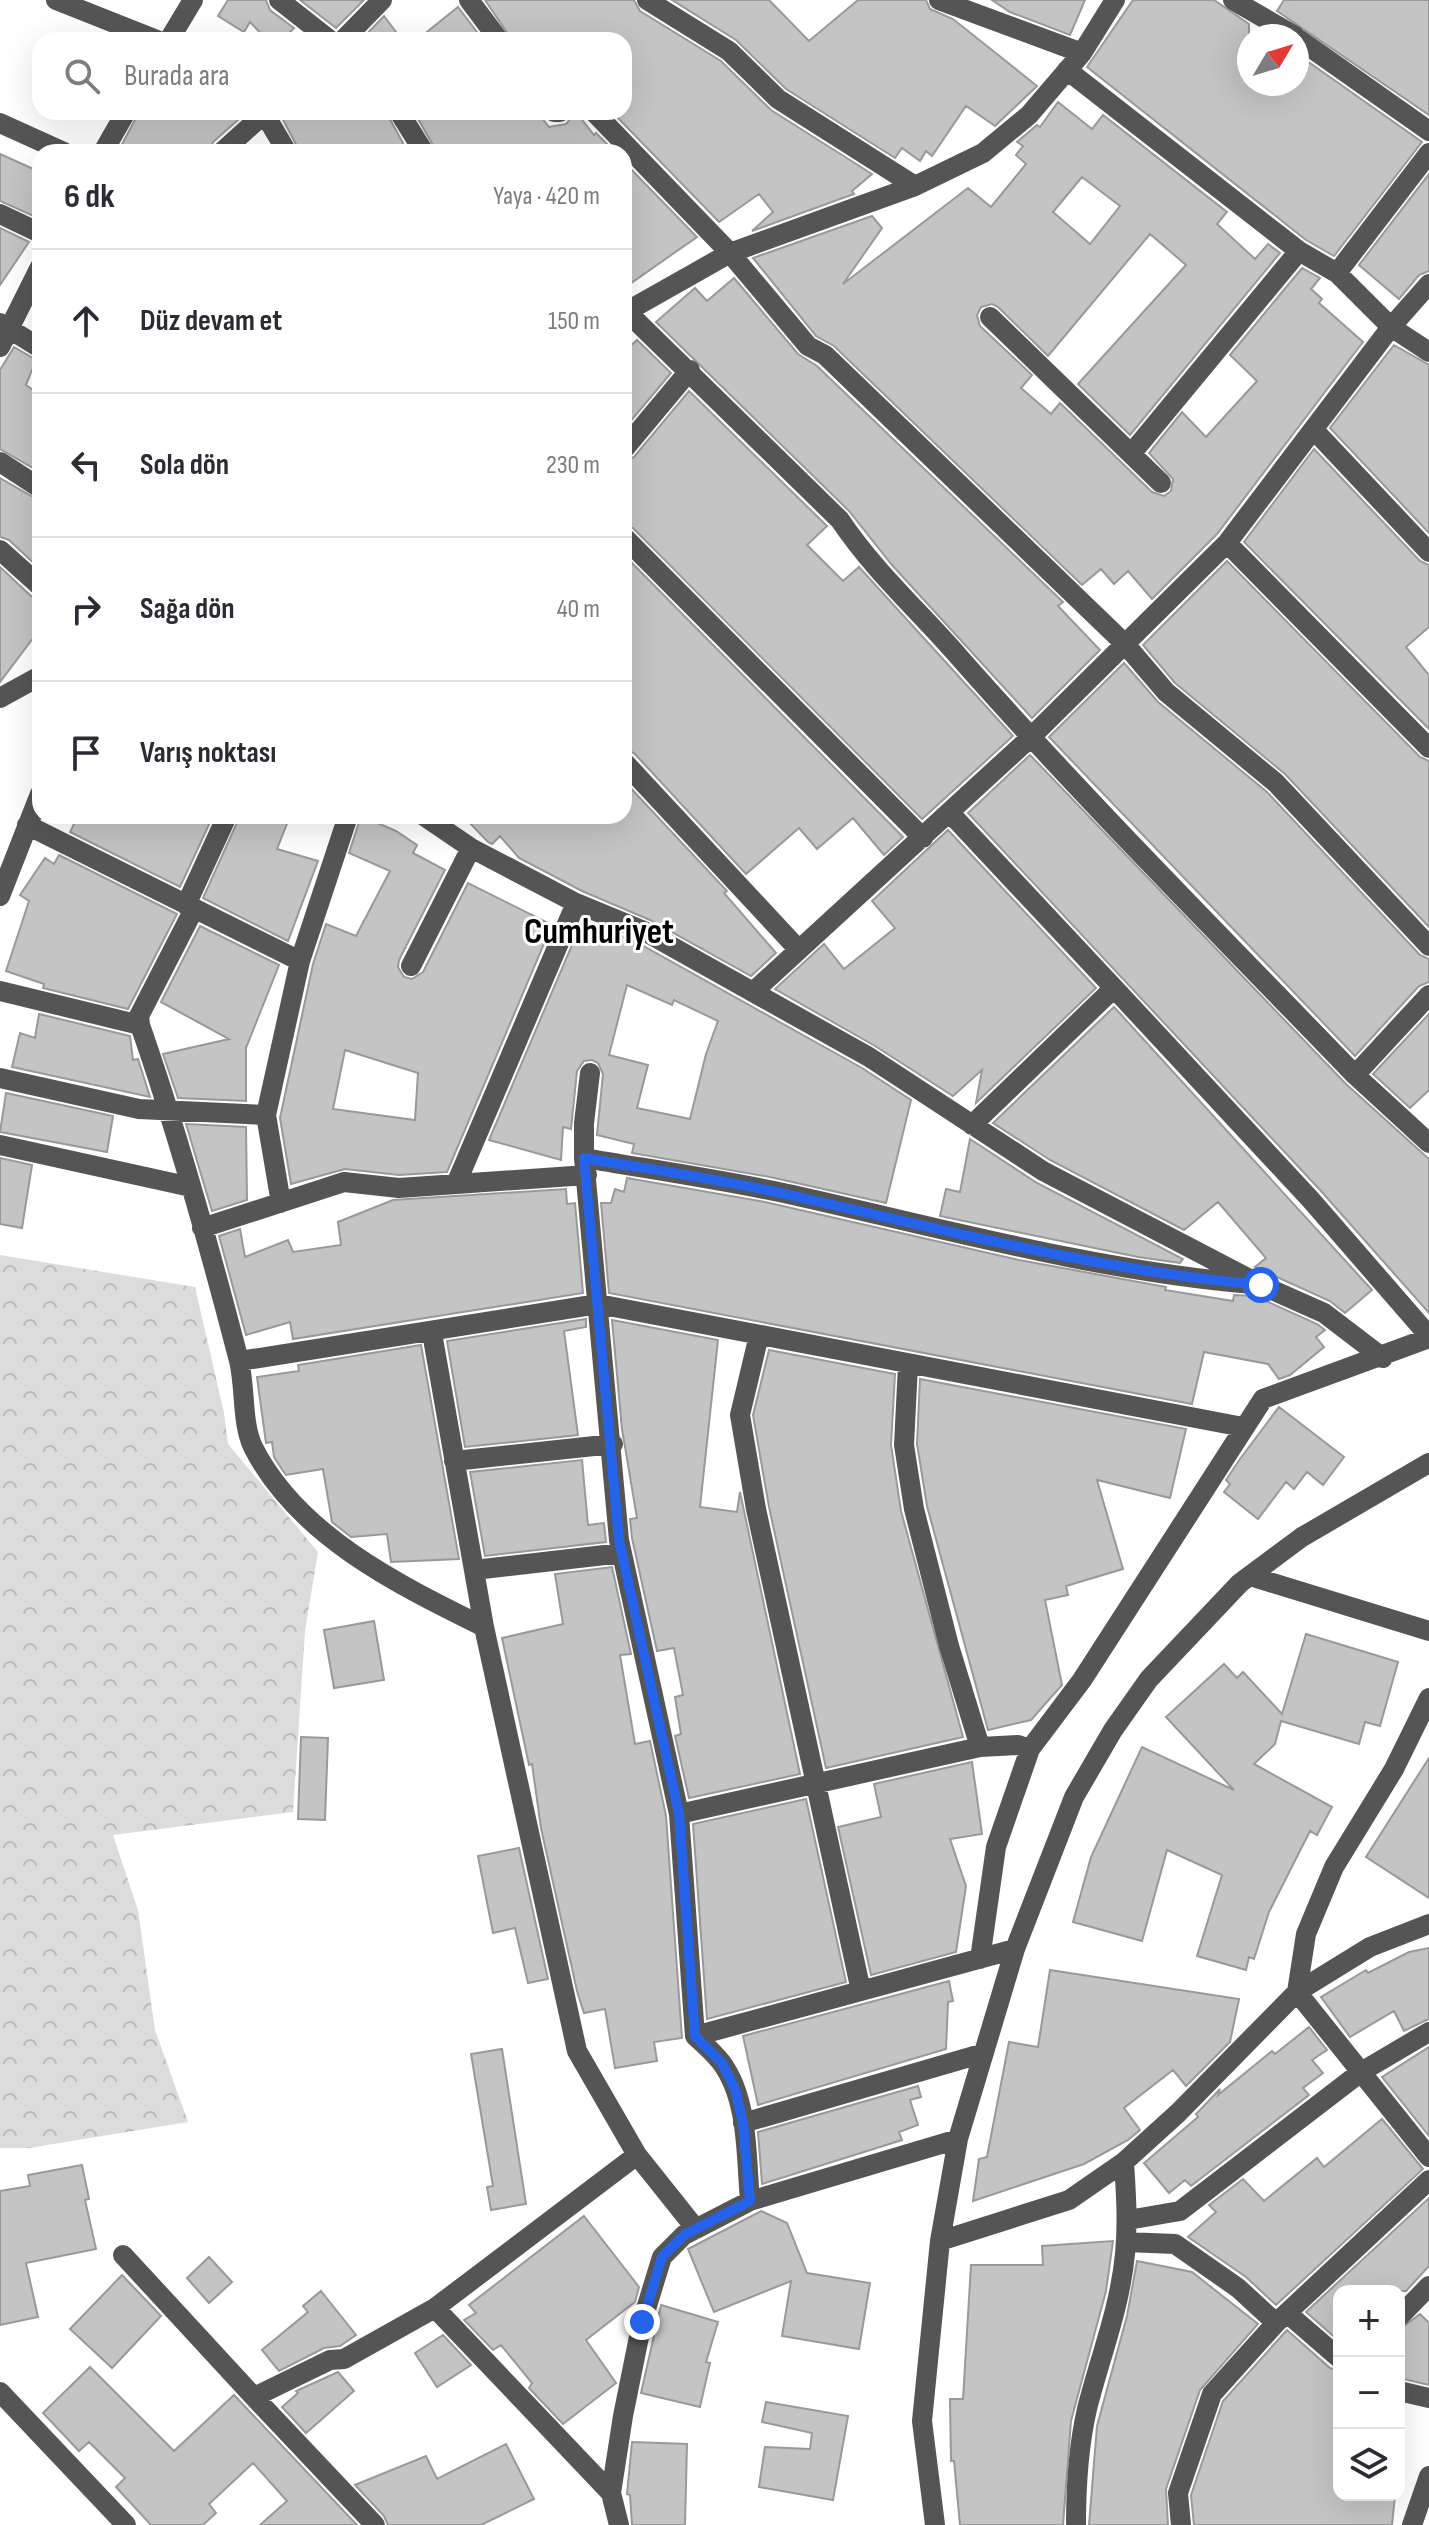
<!DOCTYPE html>
<html lang="tr">
<head>
<meta charset="utf-8">
<style>
  body { margin:0; font-family:"Sofia Sans Condensed",sans-serif; background:#f2f2f3; color:#2b2b33 }
  .controls { position:absolute; right:24px; bottom:24px; display:grid; overflow:hidden; border-radius:16px; box-shadow:0 8px 32px #0002 }
  .controls button { width:72px; height:72px; display:grid; place-items:center; padding:0; border:0; border-bottom:2px solid #e1e1e2; background:#fff; color:#2b2b33; font:40px sans-serif }
  .compass { position:absolute; left:1237px; top:24px; width:72px; height:72px; border-radius:50%; background:#fff; box-shadow:0 8px 32px #0002; rotate:52deg }
  .stop { position:absolute; width:24px; height:24px; margin:-18px; border:6px solid #2563eb; border-radius:50%; background:#fff }
  .stop.end { background:#2563eb; border-color:#fff; box-shadow:0 2px 8px #0008 }
  .list { margin:0; padding:0; list-style:none }
  h2 { display:flex; justify-content:space-between; align-items:center; height:104px; margin:0; padding:0 32px; font-size:34px }
  h2 small { font-size:26px; font-weight:400; color:#7c7c81 }
  .list li { display:grid; grid-template-columns:52px 1fr auto; gap:24px; align-items:center; box-sizing:border-box; height:144px; padding:0 32px; border-top:2px solid #e1e1e2 }
  .list b { display:block; font-size:30px; white-space:nowrap }
  .list em { font-size:26px; font-style:normal; color:#7c7c81 }
  .icon { flex:none; width:44px; height:44px; fill:none; stroke:currentColor; stroke-width:2; stroke-linecap:round; stroke-linejoin:round }
  .map { position:relative; flex:none; width:1429px; height:2525px; overflow:hidden }
  .search { position:absolute; background:#fff; box-shadow:0 8px 32px #0002; left:32px; top:32px; width:600px; height:88px; display:flex; align-items:center; gap:20px; box-sizing:border-box; padding:0 28px; border-radius:24px; color:#7c7c81; font-size:30px }
  .panel { position:absolute; background:#fff; box-shadow:0 8px 32px #0002; left:32px; top:144px; width:600px; height:680px; border-radius:24px }
  .map>svg:first-child { display:block }
  .forest { fill:url(#forest-crowns) }
  .building { fill:#c4c4c4; stroke:#999; stroke-width:2; fill-rule:evenodd }
  .lines { fill:none; stroke-linecap:round; stroke-linejoin:round }
  .minor { stroke:#555; stroke-width:20 }
  .route { stroke:#2563eb; stroke-width:10 }
  .labels { text-anchor:middle; dominant-baseline:central; stroke-width:6; stroke-linejoin:round; paint-order:stroke }
  .district-label { font-size:36px; font-weight:bold; fill:#000; stroke:#fff }
</style>
</head>
<body>
<div class="map">
<svg width="1429" height="2525" viewBox="0 0 1429 2525">
  <defs>
    <pattern id="forest-crowns" width="20" height="18" patternUnits="userSpaceOnUse" patternTransform="scale(2)"><rect width="20" height="18" fill="#dcdcdc"/><path d="M2 6a3 3 0 1 1 6 0M12 15a3 3 0 1 1 6 0" fill="none" stroke="#bbb"/></pattern>
  </defs>
  <rect width="100%" height="100%" fill="#fff"/>
  <path class="forest" d="M0,1255L195,1287L224,1413L228,1444L318,1552L305,1631L293,1812L113,1835L138,1910L155,2030L188,2122L29,2148H0Z"/>
  <path class="building" d="M228,0H266L270,10L294,28L282,40H267L250,22L244,32L218,16Z
    M300,0H364L336,28Z
    M485,0H634L640,11L721,61L771,110L872,174L852,191L854,194L752,231L773,212L759,194L719,222L616,116L624,112V40H512Z
    M672,0H769L809,41L858,0H926L930,9L953,19L1037,86L995,126L966,106L932,156L926,151L920,161L902,148L895,158L786,89L736,40Z
    M992,0H1085L1070,35L1010,12Z
    M1133,0H1214L1249,24V84H1297V54L1422,142L1334,256L1306,240L1087,67Z
    M1284,0H1429V115L1277,11Z
    M458,7L483,40H417Z
    M384,16L402,40H361Z
    M1058,102L1092,129L1103,115L1227,212L1217,224L1255,259L1268,244L1280,253L1130,435L1078,384L1186,265L1150,234L1048,356L998,307L992,304L981,307L977,315L980,326L1032,375L1021,388L1051,414L1060,403L1152,492L1164,496L1171,491L1173,479L1149,453L1182,412L1206,437L1257,381L1230,355L1302,268L1320,278L1311,289L1322,299L1319,303L1363,342L1217,534L1152,599L1128,571L1114,584L1101,569L1082,585L834,346L816,336L753,258L872,216L882,228L843,284L968,188L991,207L1026,164L1016,155L1023,146L1017,142L1037,125L1040,127ZM1082,177L1120,206L1090,244L1053,212Z
    M139,112H247L213,142L209,152H118Z
    M279,112H386L403,143L400,152H300Z
    M414,112H537L549,127L566,124L576,112L594,135L596,133L615,152H437Z
    M0,154L40,172V219L0,201Z
    M624,162L697,237L624,288Z
    M1429,174V271L1419,275L1399,299L1359,265Z
    M0,228L29,242L0,285Z
    M734,278L798,354L817,366L1063,602L1058,606L1100,650L1032,718L892,565L849,511L656,322L695,288L707,301Z
    M637,340L671,373L624,429V352Z
    M1394,345L1429,365V533L1330,428Z
    M14,347L36,360L26,385L40,395V472L0,449V370Z
    M689,391L827,526L807,545L843,581L859,567L1013,736L922,819L633,528L624,524V462L634,457Z
    M1314,449L1420,561L1429,565V627L1406,647L1429,675V729L1244,542Z
    M0,478L40,501V569L9,540L0,537Z
    M624,555L903,837L884,855L853,818L817,849L799,828L746,874L634,753L624,749Z
    M1227,561L1420,757L1429,761V927L1285,774L1175,683L1143,645Z
    M0,567L31,596L40,599V629L0,682Z
    M1124,663L1158,702L1267,792L1420,955L1429,959V982L1419,986L1355,1056L1049,737Z
    M1030,755L1346,1084L1429,1159V1313L1321,1191L968,813Z
    M624,781L727,891L724,893L776,953L751,976L650,920L582,891L519,858L500,836L492,844L488,842L463,816H624Z
    M78,816H213L180,887L70,832Z
    M240,816H290L277,849L318,861L288,941L203,898Z
    M361,816L396,831L417,845L413,853L445,870L399,960L398,967L404,977L412,979L423,972L468,883L552,925L447,1172L399,1175L345,1169L291,1184L280,1118L313,964L326,924L356,936L390,871L349,853ZM345,1050L418,1073L415,1120L333,1109Z
    M948,830L1096,988L976,1103L982,1070L953,1096L875,1046L775,989L824,944L844,969L895,928L872,901Z
    M59,855L177,914L128,1009L43,988L44,984L6,971L29,901L20,895L45,858L54,864Z
    M583,920L638,943L862,1068L911,1100L886,1203L770,1177L632,1153L634,1144L597,1135L603,1074L598,1063L592,1060L584,1061L577,1071L571,1129L563,1127L561,1160L489,1140L575,938L583,941L577,935ZM627,985L672,1005L674,1000L718,1021L706,1054L690,1119L637,1108L648,1065L609,1055Z
    M200,926L279,965L246,1048V1101L178,1098L163,1054L229,1039L161,1002Z
    M1114,1007L1372,1290L1345,1313L1330,1301L1255,1267L1266,1258L1218,1202L1184,1230L1050,1160L993,1123Z
    M39,1014L130,1036L133,1060L138,1059L150,1097L12,1067L20,1033L35,1038Z
    M1429,1014V1090L1410,1108L1373,1074Z
    M6,1093L113,1116L107,1152L0,1132Z
    M186,1124L246,1127L247,1200L212,1211Z
    M970,1139L1037,1183L1183,1259L1180,1263L1138,1257L940,1216L946,1189L960,1192Z
    M0,1158L32,1165L22,1228L0,1224Z
    M627,1178L765,1202L1019,1260L1166,1287L1165,1290L1233,1301L1234,1295L1255,1296L1317,1324L1325,1330L1316,1337L1324,1347L1290,1375L1279,1379L1268,1364L1204,1352L1192,1404L609,1293L601,1203H611L615,1189L624,1192Z
    M566,1189L567,1204L575,1203L583,1293L293,1339L290,1322L246,1335L219,1236L240,1229L245,1257L288,1240L293,1252L341,1245L338,1222L393,1200Z
    M586,1319V1327L564,1331L578,1435L465,1447L447,1341Z
    M612,1320L718,1340L700,1507L737,1512L740,1492L800,1774L689,1798L675,1736L681,1734L675,1697L683,1695L674,1648L657,1651L632,1538L630,1519L637,1518L622,1429Z
    M421,1345L459,1559L391,1562L387,1534L351,1537L332,1522L323,1469L286,1475L283,1471L274,1457L272,1442L266,1443L257,1377L299,1371L298,1365Z
    M769,1350L895,1374L891,1445L901,1511L963,1737L826,1768L769,1507L753,1415Z
    M920,1379L1186,1429L1170,1498L1097,1480L1123,1569L1066,1586L1068,1595L1045,1600L1062,1685L1031,1720L988,1730L927,1506L917,1444Z
    M1279,1407L1344,1457L1323,1485L1307,1472L1294,1489L1286,1482L1258,1519L1224,1492L1230,1484L1226,1480L1240,1459Z
    M582,1460L588,1525L604,1523L606,1542L485,1556L470,1472Z
    M612,1567L631,1654L620,1655L635,1744L650,1741L666,1816L682,2038L654,2042L657,2061L615,2068L605,2009L584,2013L577,1991L541,1828L532,1764L529,1765L502,1638L563,1624L555,1574Z
    M374,1621L384,1680L334,1688L324,1630Z
    M1306,1634L1398,1662L1380,1726L1365,1722L1359,1744L1281,1721L1275,1744L1254,1764L1332,1807L1317,1835L1310,1831L1269,1912L1254,1959L1249,1957L1246,1970L1197,1956L1222,1875L1167,1850L1142,1941L1073,1922L1091,1857L1142,1747L1234,1790L1166,1717L1224,1664L1237,1678L1243,1672L1282,1714Z
    M301,1737L328,1738L325,1820L298,1819Z
    M1429,1758V1898L1366,1857Z
    M972,1762L982,1834L950,1839L966,1886L956,1952L871,1975L838,1827L881,1817L874,1784Z
    M806,1799L846,1982L707,2019L693,1824Z
    M519,1848L548,1979L528,1983L515,1928L493,1933L478,1856Z
    M1429,1948V2019L1404,2031L1394,2011L1350,2037L1321,1997L1366,1970L1368,1973L1409,1952Z
    M1050,1970L1239,1999L1230,2042L1186,2086L1173,2070L1124,2108L1140,2130L1128,2140L1084,2164L973,2201L979,2159L987,2157L1009,2042L1038,2047Z
    M949,1981L953,2001L948,2002L946,2049L758,2105L743,2036Z
    M1309,2027L1327,2050L1312,2060L1323,2073L1303,2088L1309,2095L1191,2186L1185,2180L1169,2193L1144,2163L1198,2117L1196,2114L1220,2089L1218,2095L1272,2051L1275,2054Z
    M1429,2047V2136L1382,2077Z
    M502,2049L526,2204L491,2210L487,2187L493,2186L471,2054Z
    M918,2086L921,2097L910,2100L918,2125L899,2132L902,2140L762,2184L758,2132Z
    M1382,2119L1423,2169L1276,2305L1246,2277L1188,2237L1216,2212L1209,2205L1243,2179L1264,2201L1317,2158L1324,2167Z
    M82,2165L89,2199L85,2200L96,2249L26,2263L38,2317L0,2325V2191L30,2186L28,2175Z
    M1429,2198V2266L1406,2291H1339V2341L1306,2312Z
    M761,2211L787,2223L807,2273L870,2283L859,2349L782,2336L791,2281L714,2312L688,2249Z
    M584,2216L639,2287L635,2302L586,2340L616,2383L563,2424L529,2388L532,2383L501,2345L493,2350L464,2320L476,2313L469,2305Z
    M1113,2241L1106,2291L1071,2421L1063,2525H960L954,2461H951L950,2399H963L971,2265H1043L1042,2246Z
    M209,2257L232,2282L209,2303L187,2278Z
    M1137,2261L1192,2272L1258,2324L1200,2390L1166,2489L1168,2525H1089L1097,2426L1127,2316Z
    M122,2275L161,2316L112,2368L70,2329Z
    M321,2291L356,2335L340,2346L324,2348L279,2371L262,2350L308,2312L303,2306Z
    M661,2305L718,2322L706,2362L710,2363L700,2407L641,2393Z
    M1420,2314L1429,2323V2385L1399,2378V2330Z
    M1287,2330L1330,2368L1339,2371V2495H1395L1392,2525H1194L1191,2495L1223,2401Z
    M443,2335L471,2365L437,2387L415,2353Z
    M90,2367L174,2451L234,2395L357,2525H260L287,2501L253,2463L209,2504L216,2513L203,2525H151L116,2487L125,2478L89,2442L79,2451L43,2413Z
    M338,2372L354,2391L306,2433L282,2407L298,2393L296,2391Z
    M766,2402L848,2416L833,2500L759,2487L765,2447L810,2449L812,2433L762,2422Z
    M632,2442L687,2444L685,2525H632L630,2495L627,2494Z
    M506,2444L534,2499L481,2525H388L384,2516L355,2485L426,2456L437,2479Z"/>
  <g class="lines">
    <path class="minor" d="M56,0L157,40
      M279,0L330,40
      M469,0L499,40
      M647,0L729,51L778,99L915,186
      M939,0L1082,53
      M1233,0L1295,36
      M1297,38L1429,131
      M169,40L193,0
      M343,40L382,0
      M1067,70L1299,251L1337,273L1391,327L1429,352
      M399,112L424,152
      M554,112H560
      M594,112L730,253L808,346L825,355L1125,644L1166,692L1276,783L1429,946
      M264,113L287,152
      M0,123L64,152
      M103,152L126,112
      M222,152L266,112
      M0,214L40,233
      M1337,273L1429,153
      M626,311L840,520C874,571 919,611 959,657C1086,801 1222,937 1355,1075L1429,995
      M624,313L730,253L915,186L983,153L1029,115L1082,53L1115,0
      M990,317L1161,483
      M0,323L40,348
      M0,347L40,267
      M1314,430L1429,552
      M624,449L690,370
      M1131,454L1299,251
      M0,462L40,488
      M624,537L923,838
      M1227,543L1429,748
      M0,550L40,586
      M0,698L40,676
      M624,762L799,950
      M950,813L1114,988L972,1125
      M424,816L471,848L576,903L644,931L869,1057L1043,1171L1261,1285L1324,1313L1383,1358
      M27,825L300,961
      M0,896L40,794
      M186,905L227,816
      M411,966L471,848
      M1114,988L1311,1200L1429,1336
      M0,991L140,1025L139,1016L194,909
      M753,992L1030,738L1227,543L1391,327L1429,284
      M140,1025C178,1134 209,1245 238,1357C246,1384 241,1422 253,1447C298,1536 399,1585 484,1627L577,2051L637,2155L696,2229
      M590,1073L584,1123V1158L619,1540L679,1814L695,2036C704,2044 714,2053 721,2062C749,2099 746,2157 750,2201
      M1355,1075L1429,1143
      M0,1078L139,1109L266,1115L300,961L348,816
      M266,1115L281,1203
      M0,1145L191,1187
      M584,1158C654,1170 724,1180 793,1195C945,1229 1097,1271 1252,1284
      M456,1184L576,903
      M202,1228L344,1182L399,1188L587,1175
      M432,1333L484,1627
      M759,1335L740,1415L756,1509L861,1991
      M240,1361L598,1304L1243,1427
      M908,1365L904,1445L914,1509L949,1646L980,1747
      M454,1461L613,1444
      M474,1570L622,1553
      M1250,1576L1429,1631
      M1429,1698L1394,1769L1334,1867L1306,1934L1297,1992L1370,1947L1429,1924
      M1030,1749L1082,1680L1263,1399L1429,1338
      M679,1814L980,1747L1018,1745L1030,1749L996,1847L980,1959
      M695,2036L1015,1949
      M743,2123L984,2053
      M1128,2220L1180,2211L1361,2072L1429,2032
      M940,2241L1069,2200L1124,2162L1178,2113L1297,1992L1429,2157
      M1126,2242L1175,2244L1238,2288L1276,2323
      M123,2255L254,2397L330,2360L344,2359L435,2308L637,2155
      M435,2308L611,2493
      M1287,2313L1339,2358
      M1399,2317L1429,2286
      M1399,2391L1429,2398
      M0,2392L126,2525
      M254,2397L375,2525
      M619,2525L611,2493L623,2416L642,2322L662,2257L684,2235L750,2201L958,2139
      M935,2525L922,2421L940,2241L958,2139L1015,1949L1074,1797L1113,1730L1149,1679L1240,1583L1302,1537L1429,1463
      M1076,2525C1076,2485 1078,2448 1087,2409C1100,2357 1120,2308 1125,2254C1128,2223 1126,2193 1124,2162
      M1181,2525L1178,2493L1212,2394L1276,2323L1429,2180
      M1412,2525L1429,2476"/>
  </g>
  <g class="lines">
    <path class="route" d="M642,2322L662,2257L684,2235L750,2201L743,2123L735,2089L722,2063L695,2036L679,1814L619,1540L584,1158C654,1170 725,1180 794,1196C948,1231 1103,1271 1261,1285"/>
  </g>
  <g class="labels">
    <g class="district-label">
      <text x="599" y="932">Cumhuriyet</text>
    </g>
  </g>
</svg>
<div class="controls">
<button>+</button>
<button>−</button>
<button><svg class="icon" aria-label="layers" viewBox="0 0 24 24"><path d="M12 4l9 5-9 5-9-5zM3 14l9 5 9-5"/></svg></button>
</div>
<svg class="compass" viewBox="-18 -18 36 36"><path d="M0-13l5 13h-10z" fill="#e53935"/><path d="M0 13l5-13h-10z" fill="#7c7c81"/></svg>
<div class="stop" style="left:1261px;top:1285px"></div>
<div class="stop end" style="left:642px;top:2322px"></div>
<div class="search"><svg class="icon" aria-label="search" viewBox="0 0 24 24"><circle cx="10" cy="10" r="6"/><path d="M15 15l6 6"/></svg>Burada ara</div>
<section class="panel">
<h2>6 dk<small>Yaya · 420 m</small></h2>
<ul class="list">
<li><svg class="icon" aria-label="ahead" viewBox="0 0 24 24"><path d="M12 20V5M6 11l6-6 6 6"/></svg><div><b>Düz devam et</b></div><em>150 m</em></li>
<li><svg class="icon" aria-label="left" viewBox="0 0 24 24"><path d="M17 20v-9H6M10 6l-5 5 5 5"/></svg><div><b>Sola dön</b></div><em>230 m</em></li>
<li><svg class="icon" aria-label="right" viewBox="0 0 24 24"><path d="M7 20v-9h11M14 6l5 5-5 5"/></svg><div><b>Sağa dön</b></div><em>40 m</em></li>
<li><svg class="icon" aria-label="arrive" viewBox="0 0 24 24"><path d="M6 21V4h12l-3 4 3 4H6"/></svg><div><b>Varış noktası</b></div></li>
</ul>
</section>
</div>
</body>
</html>
